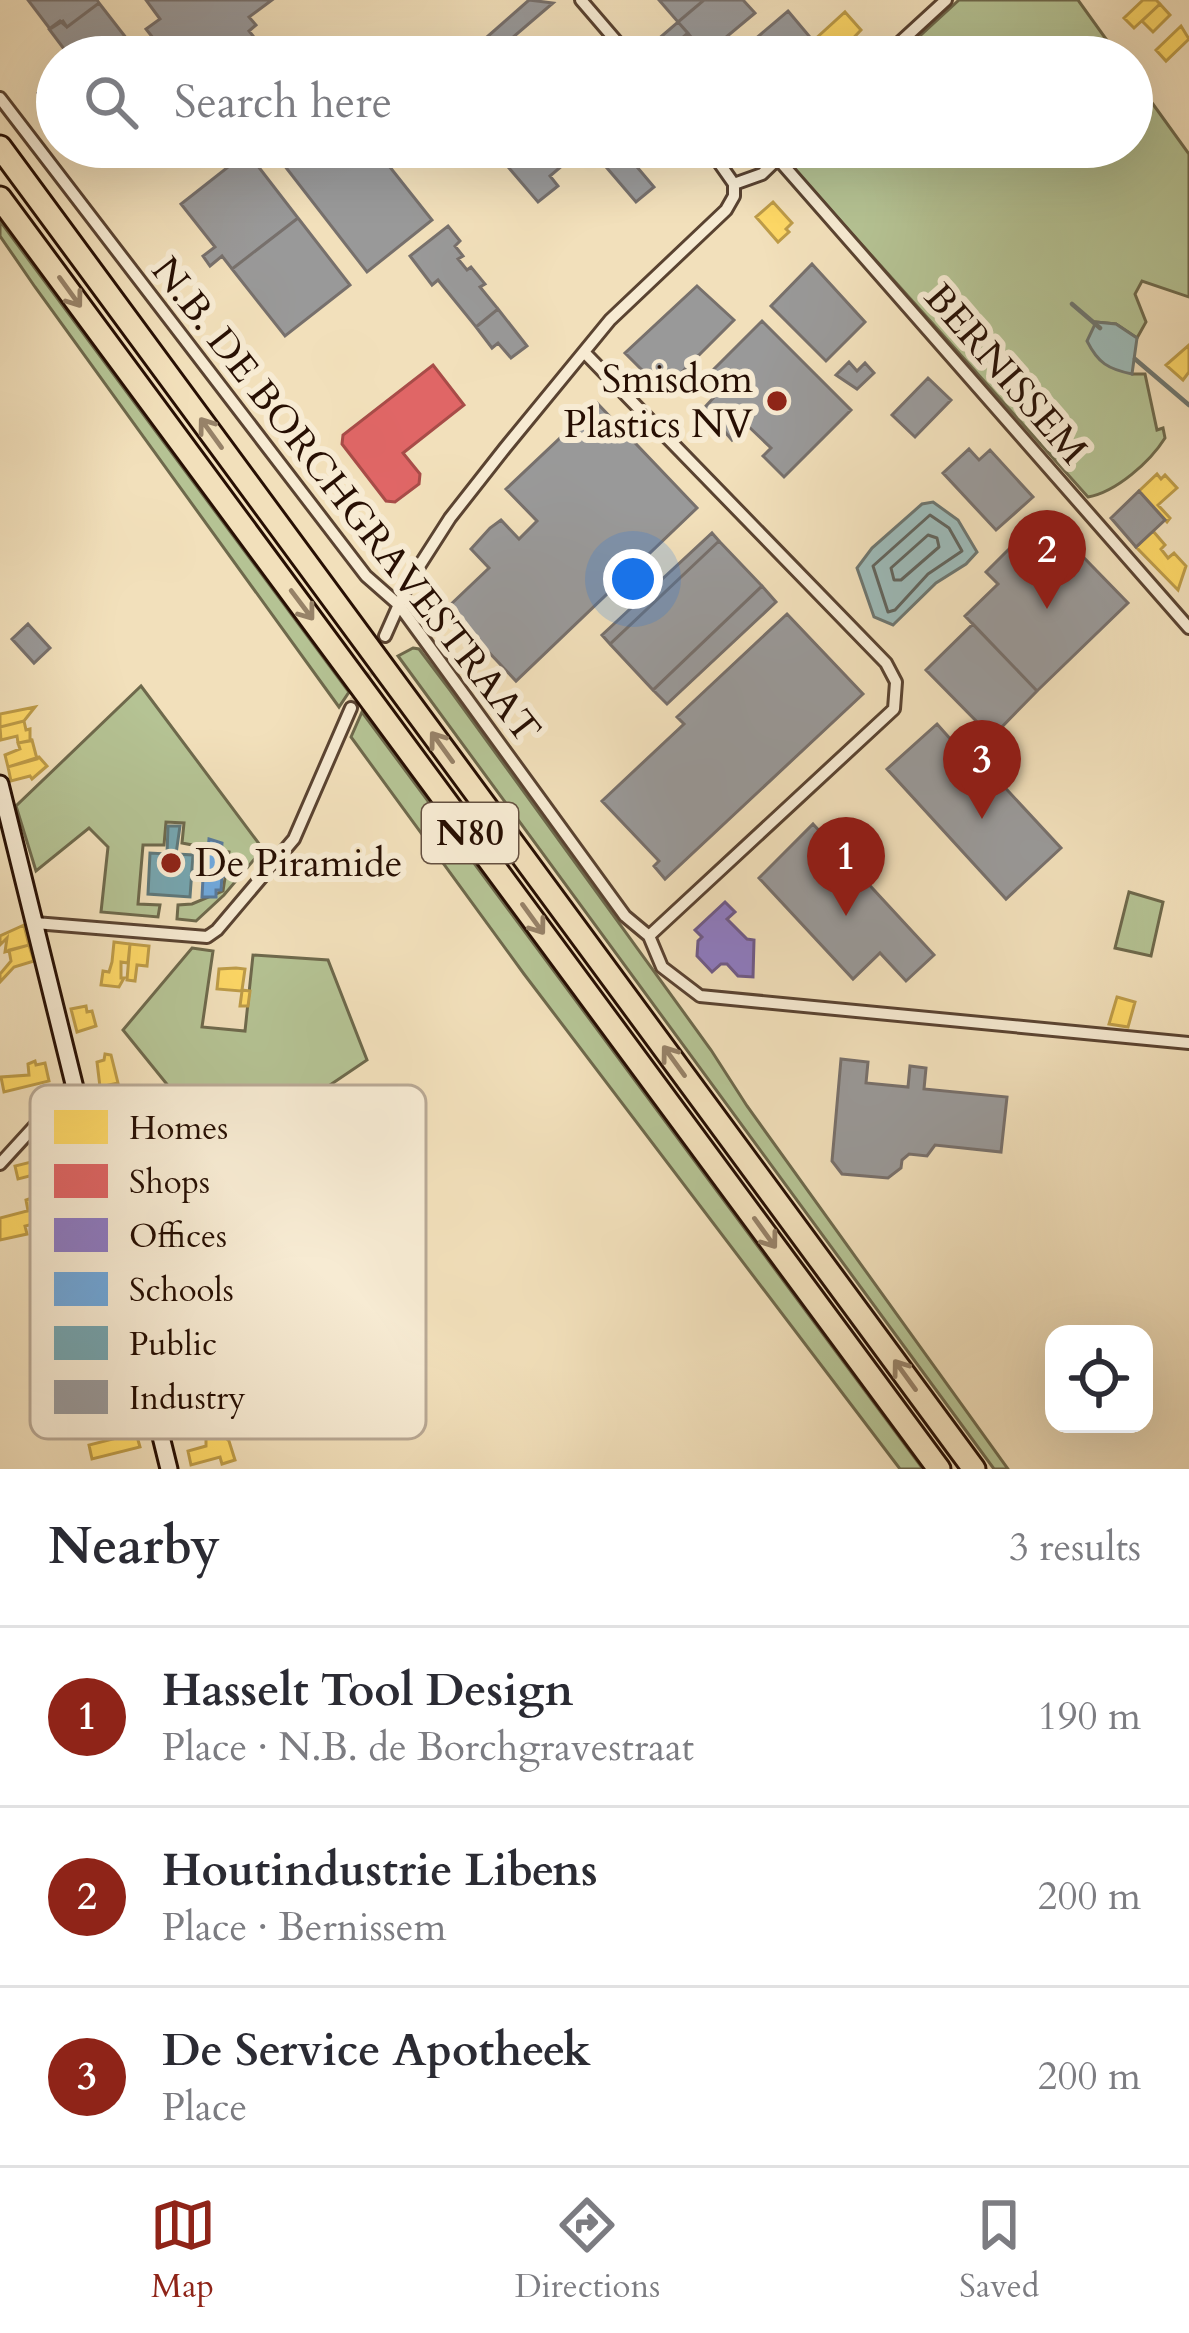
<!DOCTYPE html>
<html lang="en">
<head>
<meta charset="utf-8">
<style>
  body { margin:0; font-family:Cardo,serif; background:#f2f2f3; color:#2b2b33 }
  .controls { position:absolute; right:36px; bottom:36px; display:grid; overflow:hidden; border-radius:24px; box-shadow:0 12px 48px #0002 }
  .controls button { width:108px; height:108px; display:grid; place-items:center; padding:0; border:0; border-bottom:3px solid #e1e1e2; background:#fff; color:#2b2b33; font:60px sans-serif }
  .you { position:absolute; left:633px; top:579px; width:42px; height:42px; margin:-30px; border:9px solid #fff; border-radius:50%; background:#1a73e8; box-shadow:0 0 0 18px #1a73e833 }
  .badge { display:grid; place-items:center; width:78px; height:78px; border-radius:50%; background:#8f2418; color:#fff; font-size:39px; font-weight:700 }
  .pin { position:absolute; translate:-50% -99px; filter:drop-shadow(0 3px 6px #0008) }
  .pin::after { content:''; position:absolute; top:63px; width:42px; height:36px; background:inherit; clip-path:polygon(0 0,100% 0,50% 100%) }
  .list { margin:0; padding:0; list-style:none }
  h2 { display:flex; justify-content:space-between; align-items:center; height:156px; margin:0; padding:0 48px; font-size:51px }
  h2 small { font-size:39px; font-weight:400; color:#7c7c81 }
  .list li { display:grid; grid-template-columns:78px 1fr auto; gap:36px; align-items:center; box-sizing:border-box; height:180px; padding:0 48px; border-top:3px solid #e1e1e2 }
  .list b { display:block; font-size:45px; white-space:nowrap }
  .list p { margin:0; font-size:39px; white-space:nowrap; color:#7c7c81 }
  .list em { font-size:39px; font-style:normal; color:#7c7c81 }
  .icon { flex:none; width:66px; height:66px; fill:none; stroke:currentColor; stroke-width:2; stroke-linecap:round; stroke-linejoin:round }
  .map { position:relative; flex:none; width:1189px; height:1469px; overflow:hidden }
  .search { position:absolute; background:#fff; box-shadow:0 12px 48px #0002; left:36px; right:36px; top:36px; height:132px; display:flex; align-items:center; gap:30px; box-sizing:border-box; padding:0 42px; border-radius:66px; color:#7c7c81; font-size:45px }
  .sheet { height:696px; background:#fff }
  nav { display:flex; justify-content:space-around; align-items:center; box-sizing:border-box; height:168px; border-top:3px solid #e1e1e2; background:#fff; font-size:33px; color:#7c7c81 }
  nav a { display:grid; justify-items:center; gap:6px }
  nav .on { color:#8f2418 }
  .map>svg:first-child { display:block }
  .green { fill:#b5c394; stroke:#6e694c; stroke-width:3 }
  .water { fill:#9dbbb9; stroke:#6e7670; stroke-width:3 }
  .homes { fill:#ffd966; stroke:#be9c48; stroke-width:3 }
  .shops { fill:#e06666; stroke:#a84c48; stroke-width:3 }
  .offices { fill:#8e7cc3; stroke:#6f5b89; stroke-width:3 }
  .schools { fill:#6fa8dc; stroke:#597a9b; stroke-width:3 }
  .public { fill:#76a5af; stroke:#5e787b; stroke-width:3 }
  .industry { fill:#999; stroke:#77706c; stroke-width:3 }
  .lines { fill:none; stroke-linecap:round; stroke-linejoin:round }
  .shore { stroke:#62655e; stroke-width:3 }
  .stream { stroke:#6e7670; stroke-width:4.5 }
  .street-tunnel { stroke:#d4c19f; stroke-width:10; stroke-dasharray:10 5; stroke-linecap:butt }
  .street-casing { stroke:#5a4331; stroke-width:16 }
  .secondary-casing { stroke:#270f03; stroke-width:21 }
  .highway-casing { stroke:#270f03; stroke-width:27 }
  .street { stroke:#f7ebd3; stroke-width:10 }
  .secondary { stroke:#f7ebd3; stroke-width:15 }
  .highway { stroke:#f2e0bb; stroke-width:21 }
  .oneway { stroke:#978268 }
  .poi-dot { fill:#8f2418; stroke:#f7ebd3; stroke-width:4.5 }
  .labels { text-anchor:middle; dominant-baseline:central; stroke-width:12; stroke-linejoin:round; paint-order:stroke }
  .shield { fill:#f7ebd3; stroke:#655141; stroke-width:3 }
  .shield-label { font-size:36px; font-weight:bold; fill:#270f03 }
  .street-label { font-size:39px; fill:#270f03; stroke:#f7ebd3 }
  .poi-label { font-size:39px; fill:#270f03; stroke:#f7ebd3; text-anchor:end }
  .key { fill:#f7ebd3; stroke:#b9a995; stroke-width:3 }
  .key-label { font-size:33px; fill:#270f03 }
</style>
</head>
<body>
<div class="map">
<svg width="1189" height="1469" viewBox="0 0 1189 1469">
  <rect width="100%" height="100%" fill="#f2e0bb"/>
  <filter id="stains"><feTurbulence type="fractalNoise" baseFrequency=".00167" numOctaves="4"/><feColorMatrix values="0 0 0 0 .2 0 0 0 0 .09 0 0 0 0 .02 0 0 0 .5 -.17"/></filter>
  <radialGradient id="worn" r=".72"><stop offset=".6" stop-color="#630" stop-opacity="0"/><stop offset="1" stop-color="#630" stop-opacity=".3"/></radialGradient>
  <path class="green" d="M959,0H1078L1119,57H897Z
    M1132,75L1189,154V297L1142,281L1135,294L1146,322L1137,338L1116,324L1096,322L1132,374H1145L1157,430L1163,428L1165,438C1150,462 1116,492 1088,497L795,170L791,160L799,147H1132Z
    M0,221L349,692L339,707L35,287L0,236Z
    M413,648L419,649L450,690L711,1050L747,1106L1008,1469H994L398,656Z
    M141,686L263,849L224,895L196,921L177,919L178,905L192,904L223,891L229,852L182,843L184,823L166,822L164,845H143L138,904L160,905L158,917L101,912L108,847L89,828L36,871L16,806Z
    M362,712L923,1469H900L524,974L351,737Z
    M1129,892L1163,902L1151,956L1115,948Z
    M192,948L213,951L202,1027L245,1031L253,955L328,960L367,1060L225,1156L123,1030Z"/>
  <path class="water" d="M1096,322L1116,324L1137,338L1132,374C1108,369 1098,363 1087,341Z
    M933,502L958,520L977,552L966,564L936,583L893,625L874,617L857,568L872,548L922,504Z"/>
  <path class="homes" d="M1143,0H1156L1160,4L1134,28L1124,18Z
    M1160,4L1170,15L1153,32L1142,21Z
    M845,12L861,30L837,55L827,57L813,41Z
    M1181,26L1189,39L1166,61L1156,50Z
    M773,202L792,223L786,229L789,232L778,242L756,217Z
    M1189,345V372L1183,380L1166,365Z
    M1157,474L1161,479L1165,475L1177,488L1158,505L1170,518L1167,522L1139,491Z
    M1153,531L1165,545L1161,549L1168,558L1174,553L1186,566L1178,590L1136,547Z
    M35,707L24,721L0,727V714Z
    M24,721L26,730L30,729V741L18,743L17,736L1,740L0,727Z
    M32,740L37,759L8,767L5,755L20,749L18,743Z
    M39,757L47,766L32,779L30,776L11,781L8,767Z
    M24,925L29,945L5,952L7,938L0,945V936Z
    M114,942L130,944L128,963L121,962V978H124L119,987L101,985L103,971L109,972L112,962Z
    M130,944L149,946L147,966L137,965L135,981L127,980Z
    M29,945L34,961L14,967L0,982V974L11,961L9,950Z
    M236,968L245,969L242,990L250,991L248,1006H240L242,991L217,989L219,969Z
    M1117,997L1135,1002L1128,1027L1109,1024Z
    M86,1006L87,1012L92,1011L96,1026L77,1032L71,1009Z
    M105,1054L111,1055L118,1083L100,1087L97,1062L104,1060Z
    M35,1061L36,1065L45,1063L49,1081L4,1092L1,1077L29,1075L28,1064Z
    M67,1153L70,1167L62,1169L63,1175L47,1178L45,1172L18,1179L15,1166Z
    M75,1183L78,1199L28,1211L26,1200Z
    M42,1207L45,1221L25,1226L27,1234L0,1240V1218Z
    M136,1433L140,1447L92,1459L89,1445Z
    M220,1433L229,1441L235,1460L222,1464L220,1457L191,1465L188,1451L206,1446V1437Z"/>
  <path class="shops" d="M433,365L464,405L403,453L420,474L419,484L395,502L386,501L342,444L343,435Z"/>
  <path class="offices" d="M725,902L735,912L727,919L747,939L754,940L753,977L738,976L727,964H721L712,972L697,956L698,941L702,937L695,930Z"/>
  <path class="schools" d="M209,839L222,843L221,857H234L233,877L222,876L221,890H216V897H202L203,878L191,877L192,871L203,872L204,863H207Z"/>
  <path class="public" d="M168,826H180L176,854L193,855L190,897L148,894L150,853L167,854Z"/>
  <path class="industry" d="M28,0H97L99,3L67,27L63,21L50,29Z
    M146,0H272L249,17L256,25L249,31L258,42L239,57H168L146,29L160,19Z
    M529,0L553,3L498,50L487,37Z
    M659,0H704L678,22Z
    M704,0H743L755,13L706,54L678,22Z
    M99,3L141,57H70L49,29L60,21L67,27Z
    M788,11L815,43L799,57H734Z
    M678,22L688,33L681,39L689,48L679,57H669L656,41Z
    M57,78V118L38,93Z
    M270,147H374L432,220L367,272Z
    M491,147H584L550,176L558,186L538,202Z
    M589,147L621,148L654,187L636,202Z
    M247,152L298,218L232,269L222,256L210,266L203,256L215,247L181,204Z
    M298,218L350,285L285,336L232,269Z
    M448,226L460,241L455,246L463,256L458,259L467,270L471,267L485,284L480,287L498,309L476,327L438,280L432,285L410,256Z
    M812,264L865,322L826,361L771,306Z
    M697,286L734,320L663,391L625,353Z
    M498,309L527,346L511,358L498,343L492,348L476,327Z
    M762,321L851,410L784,477L763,456L771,448L747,425L732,440L704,408L717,394L703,380Z
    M849,362L857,371L865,363L874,373L857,389L836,375Z
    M928,378L951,400L915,437L892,415Z
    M597,403L697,508L516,681L447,608L489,568L471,549L490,528L501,520L519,539L537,521L506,489Z
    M969,449L979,460L990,450L1033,497L996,530L943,473Z
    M1139,491L1165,520L1136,547L1111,518Z
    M1055,528L1128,603L1037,691L965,616L998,584L986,572L1013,545L1025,557Z
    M712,533L719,541L610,644L602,635Z
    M719,541L762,586L653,690L610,644Z
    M762,586L776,602L667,704L653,690Z
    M787,614L863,694L665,879L654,866L659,861L602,801L684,724L677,717Z
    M28,624L50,648L34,663L12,639Z
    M973,624L1037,691L992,737L926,670Z
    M937,724L953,742L959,738L1061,848L1006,899L887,769Z
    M813,824L934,955L906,981L880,953L853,979L759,878Z
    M841,1059L868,1062L866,1083L908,1087L910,1066L926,1068L924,1089L1007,1097L1001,1152L935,1145L927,1156L909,1154L902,1160L901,1168L888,1178L842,1174L832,1161Z"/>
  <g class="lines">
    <path class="shore" d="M930,515L949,528L962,551L928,574L895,610L888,612L873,566Z
      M928,535L937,538L939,547L901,580H894L891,568Z"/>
    <path class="stream" d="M1072,304L1100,328
      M1135,359L1189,405"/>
    <path class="street-tunnel" d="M351,708L385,636"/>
    <defs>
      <path id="street" d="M581,0L630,57
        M884,57L946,0
        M0,98L366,576L399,605L625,916L649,936L662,967L700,996L1189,1043
        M708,147L734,184
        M778,159L1189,628
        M734,184L762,174L790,147
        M584,352L886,663L896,682L894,709L649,936
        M385,636L409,582L450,518L505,448L610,320L726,210L734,196V184
        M35,923L207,937L217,930L294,839L351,708
        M0,1164L74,1083"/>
      <path id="secondary" d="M0,784L169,1469"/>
      <path id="highway" d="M0,147L974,1469
        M0,198L939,1469"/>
    </defs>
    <use href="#street" class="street-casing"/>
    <use href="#secondary" class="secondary-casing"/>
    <use href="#highway" class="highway-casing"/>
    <use href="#street" class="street"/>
    <use href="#secondary" class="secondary"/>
    <use href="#highway" class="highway"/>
  </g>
  <defs><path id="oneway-shaft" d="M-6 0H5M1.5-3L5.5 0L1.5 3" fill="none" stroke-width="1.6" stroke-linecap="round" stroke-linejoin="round" transform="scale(3)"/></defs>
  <g class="oneway">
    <use href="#oneway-shaft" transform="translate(70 292) rotate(54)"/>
    <use href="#oneway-shaft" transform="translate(211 433) rotate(-126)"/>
    <use href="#oneway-shaft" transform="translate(302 605) rotate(53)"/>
    <use href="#oneway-shaft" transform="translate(442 747) rotate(-126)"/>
    <use href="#oneway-shaft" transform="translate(533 919) rotate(54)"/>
    <use href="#oneway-shaft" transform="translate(674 1061) rotate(-126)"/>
    <use href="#oneway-shaft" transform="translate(765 1233) rotate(54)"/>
    <use href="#oneway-shaft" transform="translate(905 1375) rotate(-126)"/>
  </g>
  <g class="poi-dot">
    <circle cx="777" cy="401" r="12"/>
    <circle cx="171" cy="863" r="12"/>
  </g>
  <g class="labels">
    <rect class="shield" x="422" y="803" width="96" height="60" rx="9"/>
    <g class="shield-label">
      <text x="470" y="833">N80</text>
    </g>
    <g class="street-label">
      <text transform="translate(1006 374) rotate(49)">BERNISSEM</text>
      <text transform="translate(346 500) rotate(52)">N.B. DE BORCHGRAVESTRAAT</text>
    </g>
    <g class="poi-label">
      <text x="753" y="379">Smisdom<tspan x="753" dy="45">Plastics NV</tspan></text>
      <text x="195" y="863" text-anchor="start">De Piramide</text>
    </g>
  </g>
  <rect x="30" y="1085" width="396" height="354" rx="18" class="key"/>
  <rect x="54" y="1110" width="54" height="34" fill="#ffd966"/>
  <rect x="54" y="1164" width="54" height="34" fill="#e06666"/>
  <rect x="54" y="1218" width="54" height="34" fill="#8e7cc3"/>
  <rect x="54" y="1272" width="54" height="34" fill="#6fa8dc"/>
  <rect x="54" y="1326" width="54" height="34" fill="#76a5af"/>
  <rect x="54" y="1380" width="54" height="34" fill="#999"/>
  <g class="key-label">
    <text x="129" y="1139">Homes</text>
    <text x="129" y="1193">Shops</text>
    <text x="129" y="1247">Offices</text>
    <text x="129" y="1301">Schools</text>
    <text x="129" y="1355">Public</text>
    <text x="129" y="1409">Industry</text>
  </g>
  <rect width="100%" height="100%" filter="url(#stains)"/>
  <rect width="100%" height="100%" fill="url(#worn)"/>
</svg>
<div class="controls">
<button><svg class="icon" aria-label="locate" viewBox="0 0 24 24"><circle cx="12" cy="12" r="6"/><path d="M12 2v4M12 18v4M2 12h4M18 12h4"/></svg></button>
</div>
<div class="you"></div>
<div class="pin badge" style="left:846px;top:916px">1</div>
<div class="pin badge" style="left:1047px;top:609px">2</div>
<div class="pin badge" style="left:982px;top:819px">3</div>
<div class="search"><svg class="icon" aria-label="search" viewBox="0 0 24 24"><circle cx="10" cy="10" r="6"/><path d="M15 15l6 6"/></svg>Search here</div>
</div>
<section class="sheet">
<h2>Nearby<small>3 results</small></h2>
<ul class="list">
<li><span class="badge">1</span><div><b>Hasselt Tool Design</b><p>Place · N.B. de Borchgravestraat</p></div><em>190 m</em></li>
<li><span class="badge">2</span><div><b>Houtindustrie Libens</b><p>Place · Bernissem</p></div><em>200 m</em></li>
<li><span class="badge">3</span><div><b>De Service Apotheek</b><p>Place</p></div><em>200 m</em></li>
</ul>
</section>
<nav>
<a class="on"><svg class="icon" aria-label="map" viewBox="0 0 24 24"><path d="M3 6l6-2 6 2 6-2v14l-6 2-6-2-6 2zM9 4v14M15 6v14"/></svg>Map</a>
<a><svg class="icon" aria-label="directions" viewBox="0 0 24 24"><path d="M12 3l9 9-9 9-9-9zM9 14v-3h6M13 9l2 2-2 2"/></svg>Directions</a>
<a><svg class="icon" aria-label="saved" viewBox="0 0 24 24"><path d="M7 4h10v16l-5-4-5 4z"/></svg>Saved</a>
</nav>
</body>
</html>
